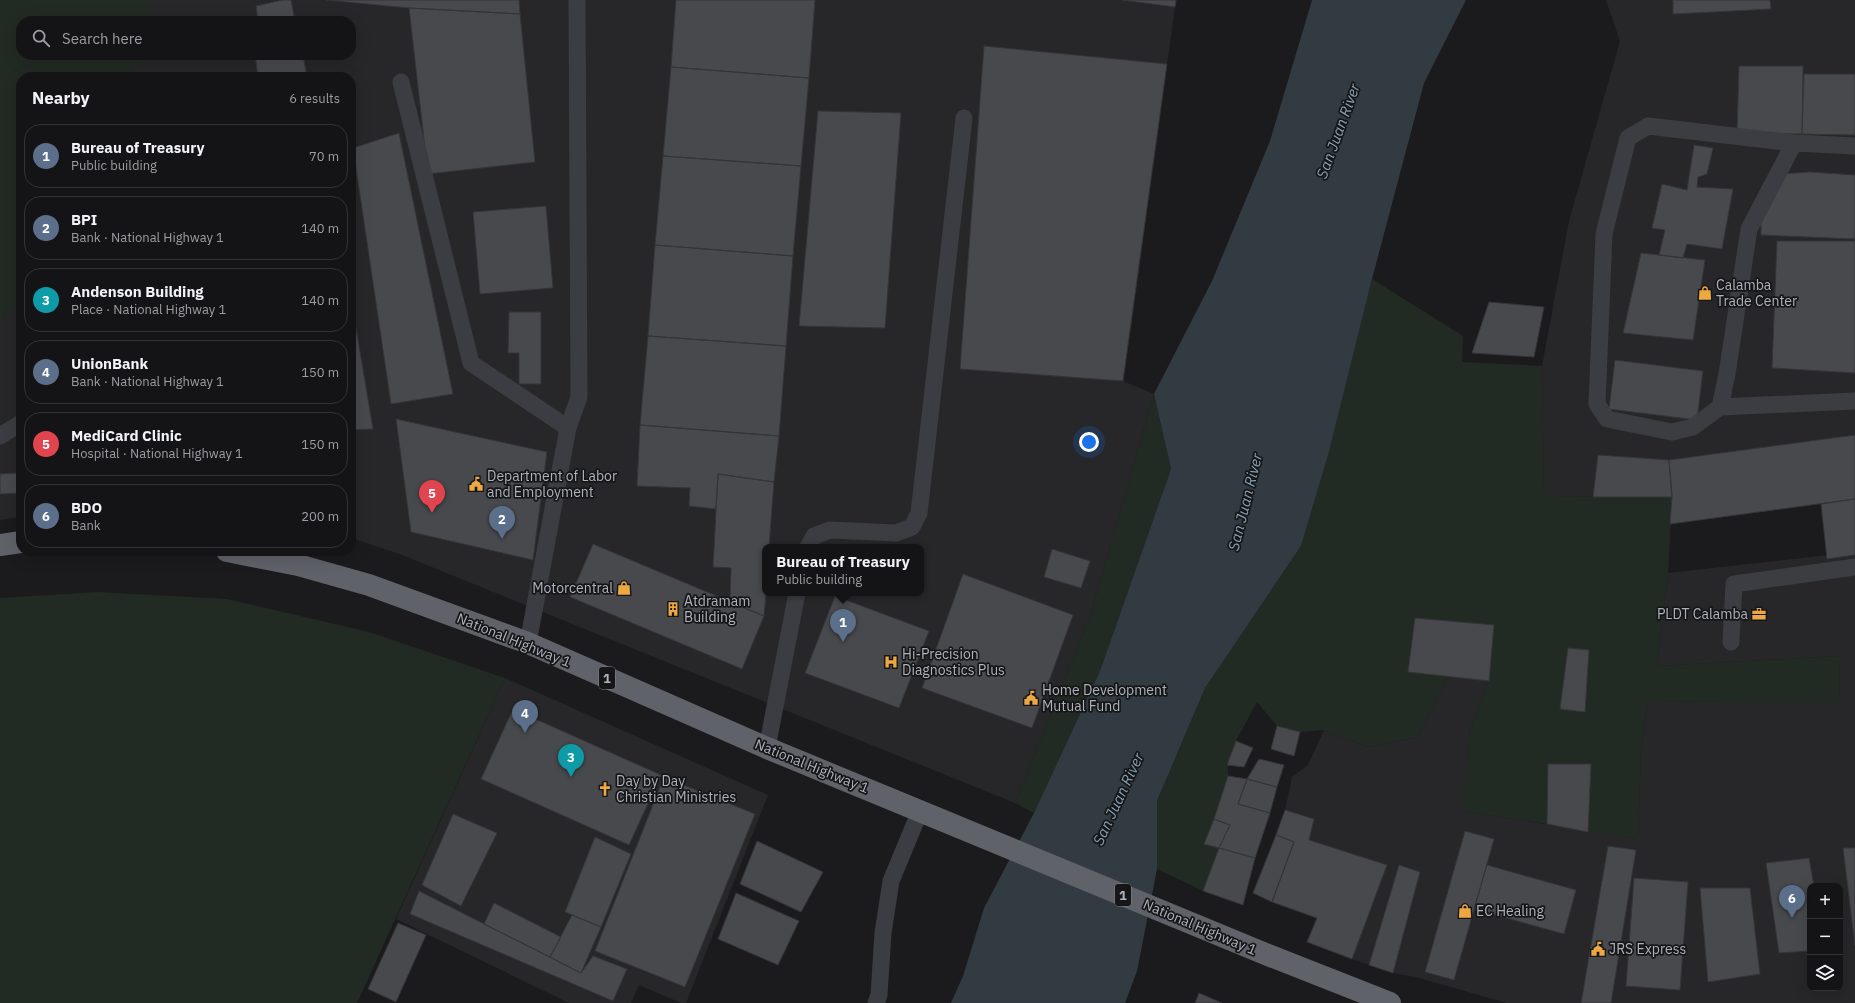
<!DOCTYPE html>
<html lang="en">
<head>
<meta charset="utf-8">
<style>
  body { margin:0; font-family:"IBM Plex Sans",sans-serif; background:#212123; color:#f1f3f6 }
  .controls { position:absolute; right:12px; bottom:12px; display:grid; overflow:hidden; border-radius:8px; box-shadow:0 4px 16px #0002 }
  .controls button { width:36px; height:36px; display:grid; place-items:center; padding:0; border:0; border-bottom:1px solid #333335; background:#141416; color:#f1f3f6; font:20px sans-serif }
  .you { position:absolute; left:1089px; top:442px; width:14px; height:14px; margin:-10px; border:3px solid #fff; border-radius:50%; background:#1a73e8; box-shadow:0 0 0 6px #1a73e833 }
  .badge { display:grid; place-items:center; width:26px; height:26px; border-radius:50%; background:#b45309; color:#fff; font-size:13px; font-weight:700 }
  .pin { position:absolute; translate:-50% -33px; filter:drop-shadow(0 1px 2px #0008) }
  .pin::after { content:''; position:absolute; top:21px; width:14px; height:12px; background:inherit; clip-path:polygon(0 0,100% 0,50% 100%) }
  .popup { position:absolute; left:762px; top:544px; width:162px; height:52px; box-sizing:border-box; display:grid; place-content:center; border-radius:8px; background:#141416; filter:drop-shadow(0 1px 3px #0005); font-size:13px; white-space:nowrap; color:#9d9ea1 }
  .popup b { font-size:15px; color:#f1f3f6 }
  .popup::after { content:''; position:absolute; left:50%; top:100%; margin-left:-8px; border:8px solid transparent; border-top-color:#141416 }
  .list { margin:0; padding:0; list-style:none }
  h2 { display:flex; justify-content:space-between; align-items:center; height:52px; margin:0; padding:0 16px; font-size:17px }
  h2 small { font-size:13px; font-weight:400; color:#9d9ea1 }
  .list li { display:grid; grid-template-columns:26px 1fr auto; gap:12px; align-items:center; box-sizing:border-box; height:64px; margin:0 8px 8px; padding:0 8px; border:1px solid #333335; border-radius:16px }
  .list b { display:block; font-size:15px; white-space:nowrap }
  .list p { margin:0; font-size:13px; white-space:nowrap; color:#9d9ea1 }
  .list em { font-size:13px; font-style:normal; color:#9d9ea1 }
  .icon { flex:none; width:22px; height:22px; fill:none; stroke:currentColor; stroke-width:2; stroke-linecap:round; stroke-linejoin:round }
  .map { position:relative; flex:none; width:1855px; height:1003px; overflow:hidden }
  .search { position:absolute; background:#141416; box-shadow:0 4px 16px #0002; left:16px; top:16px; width:340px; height:44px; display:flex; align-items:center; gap:10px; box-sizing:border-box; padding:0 14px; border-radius:16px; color:#9d9ea1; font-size:15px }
  .panel { position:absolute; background:#141416; box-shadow:0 4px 16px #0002; left:16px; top:72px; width:340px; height:484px; border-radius:16px }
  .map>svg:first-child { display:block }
  .built { fill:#27272a; fill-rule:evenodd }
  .green { fill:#222b23 }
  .water { fill:#313b41 }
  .building { fill:#48494d; stroke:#353539 }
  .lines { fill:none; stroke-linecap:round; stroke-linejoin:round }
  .service { stroke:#3c3d42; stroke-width:17 }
  .trunk { stroke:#60626a; stroke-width:22 }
  .labels { text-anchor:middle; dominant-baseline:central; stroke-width:3.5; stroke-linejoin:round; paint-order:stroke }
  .shield { fill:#161618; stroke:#80848b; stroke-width:1 }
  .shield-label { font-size:13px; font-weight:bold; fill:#aeb3bc }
  .poi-label { font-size:14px; fill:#aeb3bc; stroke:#161618; text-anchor:start }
  .street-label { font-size:14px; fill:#aeb3bc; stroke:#161618 }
  .water-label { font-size:15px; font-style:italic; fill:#86a2b5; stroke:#161618 }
</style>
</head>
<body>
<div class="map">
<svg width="1855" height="1003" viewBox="0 0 1855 1003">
  <rect width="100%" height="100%" fill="#1b1b1d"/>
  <path class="built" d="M0,0H1176L1123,381L1154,394L1091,613L1015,803L402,555L351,538V77H21V517L0,520ZM21,21H351V55H21ZM765,547H921V593H765Z
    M1606,0H1855V499L1670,524L1672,497L1544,496L1542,366L1569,221L1620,41Z
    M1855,552V1003H1507L1419,978L1393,973L1352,959L1386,865L1309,840L1314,819L1285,810L1292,777L1308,765L1324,730L1368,747L1418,737L1449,676L1489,681L1470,730L1463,811L1638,839L1641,748L1648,701L1839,702L1840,656L1657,666L1668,573ZM1810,886H1840V988H1810Z
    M505,678L768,795L686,1003H681L639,985L631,1003H569L396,919Z"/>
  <path class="green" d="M0,0H151L152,21H21V55H153V58L112,77H21V309L6,311L0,321Z
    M1372,279L1463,336L1462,362L1542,366L1544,496L1672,497L1668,573L1657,666L1840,656L1839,703L1648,701L1641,748L1638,839L1588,832L1590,764L1548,765L1547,824L1462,811L1470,730L1489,681L1494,626L1416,618L1408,672L1449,676L1418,737L1368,747L1324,730L1300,732L1277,726L1257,702L1236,741L1228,765V776L1214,819L1204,843L1219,848L1203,891L1157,869V801L1205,688L1301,546L1329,452Z
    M1154,394L1171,469L1100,671L1034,813L1015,803L1091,613Z
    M97,592L227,599L369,632L505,678L357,1003H0V598Z"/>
  <path class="water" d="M1312,0H1466L1424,83L1372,279L1329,452L1301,546L1205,688L1157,801V869L1137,971L1125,1003H951L963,976L984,908L1034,813L1100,671L1171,469L1154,394L1212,281L1270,141Z"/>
  <path class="building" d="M283,0H291L295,21H258L256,6Z
    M326,0H519L520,14L409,8Z
    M676,0H815L809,78L671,67Z
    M1122,0H1176L1175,7Z
    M1673,0H1770L1771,9L1673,14Z
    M409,8L520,14L535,162L428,174Z
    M984,46L1167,64L1123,381L960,369Z
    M255,55H303L307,77H258Z
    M1739,66H1803L1802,134L1737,133Z
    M671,67L809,78L801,166L663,156Z
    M1804,74H1855V135L1802,134Z
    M818,111L901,113L885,328L799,326Z
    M399,133L453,394L391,404L353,148Z
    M1694,145L1713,148L1707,174L1698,177L1697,187L1733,189L1722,249L1687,244L1683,258L1659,255L1665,230L1652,228L1662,184L1687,190Z
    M663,156L801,166L793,256L655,245Z
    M1810,172L1855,175V239L1761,235V217L1779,174Z
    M546,206L553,288L480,294L473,212Z
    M1777,241H1855V373L1772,368Z
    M655,245L793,256L786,346L648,336Z
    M1641,253L1705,260L1693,340L1623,333Z
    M351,298L373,429L351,430Z
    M1489,302L1544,307L1534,357L1472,353Z
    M509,312H541V384H519V353H508Z
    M648,336L786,346L779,436L640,425Z
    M1615,360L1703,371L1697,420L1609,409Z
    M396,419L547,452L533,560L411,532Z
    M640,425L779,436L774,482L718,474L716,509L689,506L690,488L637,486Z
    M1855,435V499L1670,524L1672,497L1669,460Z
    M1598,455L1669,460L1672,497H1593Z
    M21,473V493L0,494V474Z
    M718,474L774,482L769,547H765L766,593L764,616L730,602L731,568L713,567Z
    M351,488L355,522L351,521Z
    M1855,499V555L1827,559L1821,504Z
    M593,544L764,616L742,669L570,597Z
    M1052,549L1090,561L1081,588L1044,577Z
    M963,574L1073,615L1032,728L922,688Z
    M835,596L929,631L899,708L805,673Z
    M1415,618L1494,625L1489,681L1408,672Z
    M1568,648L1589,650L1585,712L1560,709Z
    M513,709L661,775L629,845L481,779Z
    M1277,726L1300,732L1294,756L1271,749Z
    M1236,741L1253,748L1244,767L1227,765Z
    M1259,759L1284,765L1277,787L1247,779Z
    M1548,764H1591L1588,832L1547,824Z
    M1228,776L1247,779L1238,804L1270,813L1255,858L1219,848L1230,825L1214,819Z
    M664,777L755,814L685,987L595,951Z
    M1247,779L1277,787L1270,813L1238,804Z
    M1285,810L1314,819L1309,840L1387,865L1352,959L1307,942L1317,918L1272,902L1294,842L1276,835Z
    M453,814L497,833L461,906L422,885Z
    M1214,819L1230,825L1219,848L1204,844Z
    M1465,831L1494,839L1454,980L1425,972Z
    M1276,835L1294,842L1272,902L1253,893Z
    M595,837L631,854L601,927L565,912Z
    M757,841L823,872L801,912L740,884Z
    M1608,846L1636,850L1611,1003H1581Z
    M1219,848L1255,858L1243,905L1203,891Z
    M1843,848H1855V946Z
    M1809,858L1814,886H1810V951L1779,953L1766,863Z
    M1399,865L1420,872L1393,973L1369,965Z
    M1487,865L1576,890L1564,934L1474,909Z
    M1634,878L1688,882L1680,990L1626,986Z
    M1700,888H1750L1760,974L1708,982Z
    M419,891L581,973L593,956L627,969L613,1001L410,914Z
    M736,893L799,921L778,965L718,939Z
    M494,903L561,937L550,957L484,924Z
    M572,915L601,927L581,973L550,957Z
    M398,923L426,935L396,1002L368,989Z
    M1199,993L1222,1003H1195Z"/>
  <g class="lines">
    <path class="service" d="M401,82L471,363L568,428
      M1855,146L1794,143L1648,126L1628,138L1604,234L1597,404L1607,419L1672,432L1693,427L1720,407L1855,401
      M1720,407L1727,374L1749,229L1794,143
      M0,436L21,423
      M808,547L814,536L830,530L896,533L912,527L919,513L964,118
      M1731,642L1734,584L1855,567
      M528,643L568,428L579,397L577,0
      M767,748L797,593
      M876,1003L879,995L883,933L891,881L920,811"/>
    <path class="trunk" d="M0,545L21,542
      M227,551L298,565L369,585L528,643L767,748L1268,955L1390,1003"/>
  </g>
  <defs>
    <symbol id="shop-bare" viewBox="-9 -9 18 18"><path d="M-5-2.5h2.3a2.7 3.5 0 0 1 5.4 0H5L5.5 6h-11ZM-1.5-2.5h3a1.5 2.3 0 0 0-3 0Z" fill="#eda842" stroke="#161618" stroke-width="2.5" paint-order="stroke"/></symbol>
    <symbol id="civic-bare" viewBox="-9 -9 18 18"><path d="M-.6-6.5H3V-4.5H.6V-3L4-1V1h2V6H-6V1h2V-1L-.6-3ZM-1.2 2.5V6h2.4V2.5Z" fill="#eda842" stroke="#161618" stroke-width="2.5" paint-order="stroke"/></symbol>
    <symbol id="building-bare" viewBox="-9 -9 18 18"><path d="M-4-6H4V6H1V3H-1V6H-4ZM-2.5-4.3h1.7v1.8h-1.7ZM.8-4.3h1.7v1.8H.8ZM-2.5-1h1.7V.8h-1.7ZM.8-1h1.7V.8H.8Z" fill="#eda842" stroke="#161618" stroke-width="2.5" paint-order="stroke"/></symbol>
    <symbol id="office-bare" viewBox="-9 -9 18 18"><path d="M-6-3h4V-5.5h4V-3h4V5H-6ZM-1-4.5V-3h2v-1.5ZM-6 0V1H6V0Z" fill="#eda842" stroke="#161618" stroke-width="2.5" paint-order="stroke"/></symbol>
    <symbol id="hospital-bare" viewBox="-9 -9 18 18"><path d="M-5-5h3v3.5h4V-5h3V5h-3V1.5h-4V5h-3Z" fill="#eda842" stroke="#161618" stroke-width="2.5" paint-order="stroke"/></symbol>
    <symbol id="church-bare" viewBox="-9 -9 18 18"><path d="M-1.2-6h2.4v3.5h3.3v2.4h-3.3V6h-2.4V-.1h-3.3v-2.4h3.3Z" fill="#eda842" stroke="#161618" stroke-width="2.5" paint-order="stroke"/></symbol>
  </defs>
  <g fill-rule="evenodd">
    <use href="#shop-bare" x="1695" y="283" width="20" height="20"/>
    <use href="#civic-bare" x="466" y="474" width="20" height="20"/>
    <use href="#shop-bare" x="614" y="578" width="20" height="20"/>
    <use href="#building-bare" x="663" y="599" width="20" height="20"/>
    <use href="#office-bare" x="1749" y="604" width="20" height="20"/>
    <use href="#hospital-bare" x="881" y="652" width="20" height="20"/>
    <use href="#civic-bare" x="1021" y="688" width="20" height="20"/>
    <use href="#church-bare" x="595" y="779" width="20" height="20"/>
    <use href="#shop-bare" x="1455" y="901" width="20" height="20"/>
    <use href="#civic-bare" x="1588" y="939" width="20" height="20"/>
  </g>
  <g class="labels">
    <g class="shield">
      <rect x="599" y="667" width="16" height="22" rx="3"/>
      <rect x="1115" y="884" width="16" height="22" rx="3"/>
    </g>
    <g class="shield-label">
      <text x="607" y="678">1</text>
      <text x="1123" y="895">1</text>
    </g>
    <g class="poi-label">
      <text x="1716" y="285">Calamba<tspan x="1716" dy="16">Trade Center</tspan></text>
      <text x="487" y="476">Department of Labor<tspan x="487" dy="16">and Employment</tspan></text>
      <text x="613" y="588" text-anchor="end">Motorcentral</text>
      <text x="684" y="601">Atdramam<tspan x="684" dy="16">Building</tspan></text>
      <text x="1748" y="614" text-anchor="end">PLDT Calamba</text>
      <text x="902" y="654">Hi-Precision<tspan x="902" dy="16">Diagnostics Plus</tspan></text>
      <text x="1042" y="690">Home Development<tspan x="1042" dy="16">Mutual Fund</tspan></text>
      <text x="616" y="781">Day by Day<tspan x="616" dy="16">Christian Ministries</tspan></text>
      <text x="1476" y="911">EC Healing</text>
      <text x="1609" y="949">JRS Express</text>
    </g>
    <g class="street-label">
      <text transform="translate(514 640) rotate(22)">National Highway 1</text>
      <text transform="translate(812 766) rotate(22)">National Highway 1</text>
      <text transform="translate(1200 927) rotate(23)">National Highway 1</text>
    </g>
    <g class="water-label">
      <text transform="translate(1338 131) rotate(-70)">San Juan River</text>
      <text transform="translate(1245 502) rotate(-76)">San Juan River</text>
      <text transform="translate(1118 799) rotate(-65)">San Juan River</text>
    </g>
  </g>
</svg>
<div class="controls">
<button>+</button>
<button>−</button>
<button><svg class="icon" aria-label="layers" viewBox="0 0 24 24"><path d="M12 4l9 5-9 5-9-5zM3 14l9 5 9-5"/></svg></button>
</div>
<div class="you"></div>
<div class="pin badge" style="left:843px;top:642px;background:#5c6f8a">1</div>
<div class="popup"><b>Bureau of Treasury</b>Public building</div>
<div class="pin badge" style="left:502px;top:539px;background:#5c6f8a">2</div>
<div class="pin badge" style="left:571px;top:777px;background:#0f9aa8">3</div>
<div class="pin badge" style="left:525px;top:733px;background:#5c6f8a">4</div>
<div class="pin badge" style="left:432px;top:513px;background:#e0444e">5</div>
<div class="pin badge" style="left:1792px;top:918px;background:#5c6f8a">6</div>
<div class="search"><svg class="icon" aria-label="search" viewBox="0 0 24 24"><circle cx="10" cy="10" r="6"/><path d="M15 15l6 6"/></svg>Search here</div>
<section class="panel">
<h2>Nearby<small>6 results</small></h2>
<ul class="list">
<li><span class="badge" style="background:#5c6f8a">1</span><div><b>Bureau of Treasury</b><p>Public building</p></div><em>70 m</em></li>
<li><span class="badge" style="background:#5c6f8a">2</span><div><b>BPI</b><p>Bank · National Highway 1</p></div><em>140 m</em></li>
<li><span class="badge" style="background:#0f9aa8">3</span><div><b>Andenson Building</b><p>Place · National Highway 1</p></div><em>140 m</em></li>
<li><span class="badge" style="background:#5c6f8a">4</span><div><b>UnionBank</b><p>Bank · National Highway 1</p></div><em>150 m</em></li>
<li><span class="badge" style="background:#e0444e">5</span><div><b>MediCard Clinic</b><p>Hospital · National Highway 1</p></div><em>150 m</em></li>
<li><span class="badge" style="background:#5c6f8a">6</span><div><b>BDO</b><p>Bank</p></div><em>200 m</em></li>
</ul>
</section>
</div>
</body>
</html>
